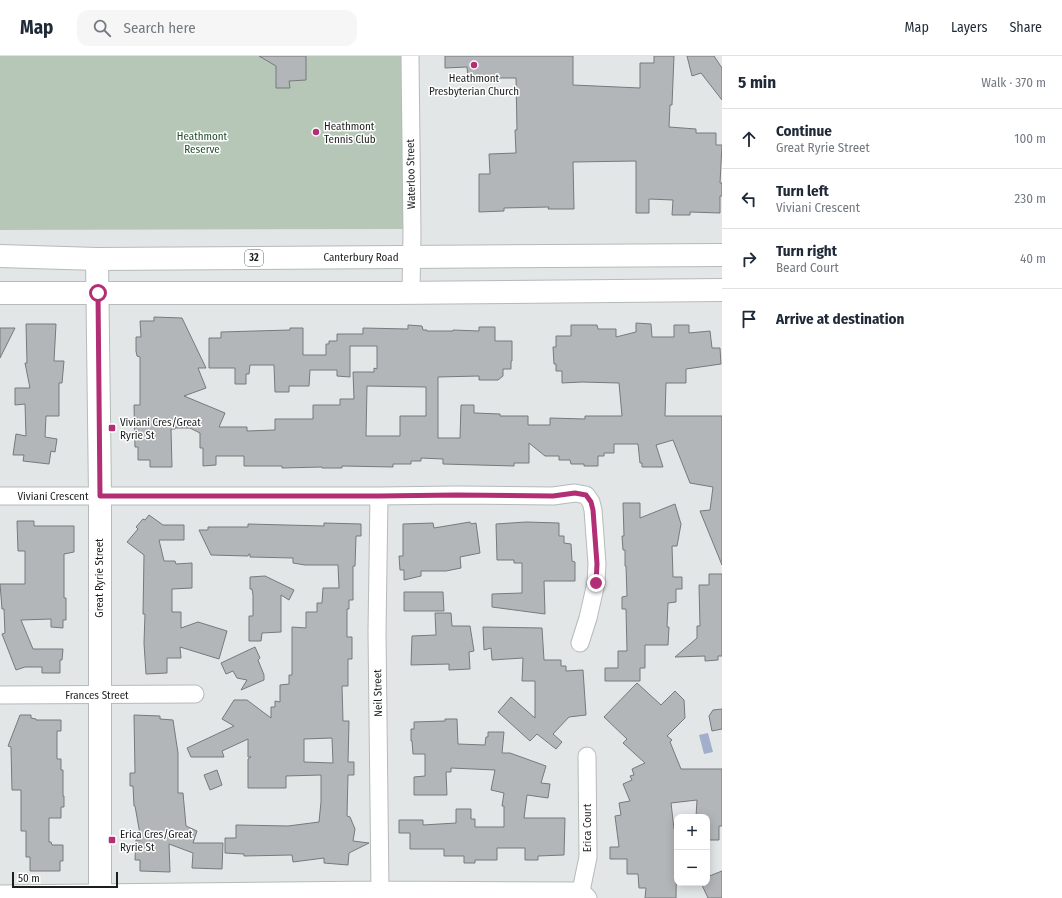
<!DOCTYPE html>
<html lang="en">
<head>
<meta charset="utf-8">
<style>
  body { margin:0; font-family:"Fira Sans Condensed",sans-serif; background:#f6f6f7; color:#1f2937 }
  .controls { position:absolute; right:12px; bottom:12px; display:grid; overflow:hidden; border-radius:8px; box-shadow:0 2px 10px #0003 }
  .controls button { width:36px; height:36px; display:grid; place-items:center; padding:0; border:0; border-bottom:1px solid #e0e1e3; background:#fff; color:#1f2937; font:20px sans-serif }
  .scale { position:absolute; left:12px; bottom:10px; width:106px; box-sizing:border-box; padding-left:4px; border:2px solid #1c1e1e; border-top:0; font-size:11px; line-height:14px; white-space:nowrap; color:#1c1e1e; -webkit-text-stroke:3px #fff; paint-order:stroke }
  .stop { position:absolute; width:12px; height:12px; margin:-9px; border:3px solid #b32f75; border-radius:50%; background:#fff }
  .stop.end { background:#b32f75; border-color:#fff; box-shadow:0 1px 4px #0008 }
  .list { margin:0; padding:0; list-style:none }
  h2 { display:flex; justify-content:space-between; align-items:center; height:52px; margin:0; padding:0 16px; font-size:17px }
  h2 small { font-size:13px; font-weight:400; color:#747a83 }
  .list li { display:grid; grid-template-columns:26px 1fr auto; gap:12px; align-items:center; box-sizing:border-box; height:60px; padding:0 16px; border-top:1px solid #e0e1e3 }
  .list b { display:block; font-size:15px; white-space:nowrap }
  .list p { margin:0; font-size:13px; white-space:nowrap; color:#747a83 }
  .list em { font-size:13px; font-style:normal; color:#747a83 }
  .icon { flex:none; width:22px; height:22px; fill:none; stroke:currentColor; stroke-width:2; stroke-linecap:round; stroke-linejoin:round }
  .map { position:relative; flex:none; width:722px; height:842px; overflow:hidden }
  header { display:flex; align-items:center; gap:24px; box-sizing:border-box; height:56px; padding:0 20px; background:#fff; border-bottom:1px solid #e0e1e3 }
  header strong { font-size:19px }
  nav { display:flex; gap:22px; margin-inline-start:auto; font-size:14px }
  .search { width:280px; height:36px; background:#f6f6f7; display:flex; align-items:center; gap:10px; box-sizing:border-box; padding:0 14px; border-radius:12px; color:#747a83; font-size:15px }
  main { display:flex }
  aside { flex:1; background:#fff }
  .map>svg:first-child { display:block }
  .green { fill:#b6c7b8 }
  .water { fill:#a1afcc }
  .building { fill:#b3b6b8; stroke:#777a7c; fill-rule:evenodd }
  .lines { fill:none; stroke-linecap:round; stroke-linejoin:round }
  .minor-casing { stroke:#b5baba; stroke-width:19 }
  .major-casing { stroke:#b5baba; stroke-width:24 }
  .minor { stroke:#fff; stroke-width:17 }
  .major { stroke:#fff; stroke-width:22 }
  .route { stroke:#b32f75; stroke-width:5 }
  .poi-dot { fill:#b32f75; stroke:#fff; stroke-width:1.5 }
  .labels { text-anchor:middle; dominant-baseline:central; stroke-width:3; stroke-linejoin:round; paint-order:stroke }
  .shield { fill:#fff; stroke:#606262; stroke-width:1 }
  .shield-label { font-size:10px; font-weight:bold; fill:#1c1e1e }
  .poi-label { font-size:11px; fill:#1c1e1e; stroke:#fff; text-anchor:start }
  .park-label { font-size:11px; fill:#224d2b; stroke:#fff }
  .street-label { font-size:11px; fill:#1c1e1e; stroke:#fff }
</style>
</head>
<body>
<header>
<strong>Map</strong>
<div class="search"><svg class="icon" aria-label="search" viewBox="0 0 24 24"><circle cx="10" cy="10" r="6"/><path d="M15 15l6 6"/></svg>Search here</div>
<nav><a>Map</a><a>Layers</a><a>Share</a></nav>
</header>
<main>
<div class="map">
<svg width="722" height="842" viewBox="0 0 722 842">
  <rect width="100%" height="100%" fill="#e2e6e7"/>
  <path class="green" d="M0,0H402L404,173L0,174Z"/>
  <path class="water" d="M708,677L713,696L704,698L699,679Z"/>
  <path class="building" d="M259,0H306V24L289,25L290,32H276V10Z
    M445,0H573V29L640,32V7H654V0H674L672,49H670L669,71L696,73V77H716V89H722L720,127H722V140H720V157L690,156V159H672L673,144L649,143V157H636V105L573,106L574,153H548L549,151L504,152V155L479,156V118H490L489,98L516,97L515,74H517L516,22H468L467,11L445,12Z
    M687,0H714L722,12V44L701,17L692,20Z
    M154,261L182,262L206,312H198L206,332L184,340L225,357L219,371H247V375L275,374V363H313V349H340V343H354L353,316H374V312L377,313V290H350V321L337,320V314H310L309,330H289V336H275L274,309H250L249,318H246V328H235V312H209V282H221V276L290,274V272H303V299H326V288H329V285H337V278H363V272L408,273V269L422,270L423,274H427V275H453V274L479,275V271H495V285H512V305H511V313H503V320L498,324H479V320L438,321V382H460L461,349H474V357L500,358V360H528V369H550V362L585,363V360H622L619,327L582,326L562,327V315H556V308H554L553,291H556V280H571V269H597L598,273H616V281L636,276V267L651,268L652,281H674V269H689V277L710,275L712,292H720L721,308L686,313V327H666L665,360H722V509L700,455L710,454L713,431L690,427L673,384L656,389L663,411H642V407H640L638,388H614V397H604V400H598V410H584V408H571L570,404H559V400H545L529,387V407H514V410L443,408V403L421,402V405H411V408H393V411L342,410V412H322V411L282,412V410H244V400H216V409L203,410V392H200V377L190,372H175V373H171L172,411H150V404H138V391H135L134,349H140V301L137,300L136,295V281H141L140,265H154ZM367,330L426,331V360H400V380H366Z
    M26,268H56L54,305H64L62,327H59V360H46L45,381L57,383L55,396L51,395L49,408L23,405L24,399H13L16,378L26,380L25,348L15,349V332H30L25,307H27Z
    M0,272H15L0,302Z
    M623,447H640V462L675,448L681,468L677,490H672L673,521H682V533H676V546L668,547L667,571H669L668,589H645V612H640V625H605V612H618V595H627L626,553H622V541L627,540L626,510H625V494H623L622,480H624Z
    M149,459L163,469H184V484H159L164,505H175L176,508L192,507V532L172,533V556H181V572L198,566L227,575L219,603L180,591L181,602H167V617L146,618L144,587L145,558H143L144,499L127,486L138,473L136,471L143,463L145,464Z
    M17,465H34V470H74V496L64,498V542H66V564H63V572L51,571V563L21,564L33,593H63L62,604H60V617H42V611H25L16,614L2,578L5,577L4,553H2L0,528H25V495H18Z
    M470,466L471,468L476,467L480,497L460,501L461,512L446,515H421V520L404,524V514H400L399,500H403V468L433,467L434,472Z
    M526,466L559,467V480H564V487L571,488L572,505L575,506V525H544L545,558L492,551V538L522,537V507H514V504H497L496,468Z
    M324,467L361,468V480H356L355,510H353V544H349V553H347V581H352V603H348V630H342L343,665H349L348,706H354V719H348L347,760L350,761L355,773L353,785L369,787L349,797L348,809L324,807V802L293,806L292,799L244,800V798L225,797V782H236V769L288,770L319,766L321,746V719L286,720V732H248V703L251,701H248V683L222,695L224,701H191L187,692L234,670L222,663L234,644H247L271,662V651H275V645L280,646V629L289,628V619H292V571L306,572V556H317V547H322L323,532H339L338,509H305L293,507V502L250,501V498H249L248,500L211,499L199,474H208V471H248V468L324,470ZM332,682L333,707L304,706V683Z
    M709,518H722V600H718V604L705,605V600L675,601L697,582V570H700L699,529H709Z
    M265,520L294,534L289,544L281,539V576L262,577L261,585H249V560H253V539L252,533H250V521Z
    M404,536H443L444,555H404Z
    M435,557H451L452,570H470L474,595L469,596L470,613L449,614V608L411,609L412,580L436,579Z
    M483,571L542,572L544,604H561V610H566V615L583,614L586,659L569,661L553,678L562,686L556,693L537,678L530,685L498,656L511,641L535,662V625H522L523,602L492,604L491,592L484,594Z
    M255,591L260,602L258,604L264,619V624L241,634L247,624L237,622L233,615L226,618L221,607Z
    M637,627L661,649L675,635L684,644L685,662L667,680L672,684L670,686L681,713H722V770H719V784H707V761H696L697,744L671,747L674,773H677L676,842H645L646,832H639L638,818H627V803H610V791H619L615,760L621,759L619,747L630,745L623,728L632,724L630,720L634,719L632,713L645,707L623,687L627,683L604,661Z
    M722,653V673L712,675L709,660L713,654Z
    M20,659H31V662L36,663V664H61V675H57V703H61V714H63V740H64V751H61V762H49V786H51L52,789H63V805H60V815H30V801H26V775H21V734H12L11,691L8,690Z
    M134,659L160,660V663L173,664L178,697V737H183L186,770L197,775L193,787H223L222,813L192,812L193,797L169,788L170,816L140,815V804H135L136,784H141L135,750H134L133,730H130V717H135Z
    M445,663H457L458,688L485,689L486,681H488V676H504L502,697H510L546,710L541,727L550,728L548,742L527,739L524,762H565L564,799L538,800V804H525V792H497V804H475V807H464V800H444V793H410V777H399V764H423V769L456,767V753H471V763H475V771H504V750H502L504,737L491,734L495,714L451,712V716H446L447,739H414V721L425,720V698H413L412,685H411V673H414V666L445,665Z
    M217,714L222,729L210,734L204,719Z
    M722,815V842H708L701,827H707V821Z"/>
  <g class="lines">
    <defs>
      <path id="minor" d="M410,0L412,177L411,237
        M0,440H379L456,439L553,440L575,437L586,439L591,446L593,454L597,508L596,527L588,562L580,587
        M379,440L377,576L380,834
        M0,639L195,638
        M587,700L588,801L581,835L588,842
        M0,838L380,834L581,835"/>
      <path id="major" d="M0,200L97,203L722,199
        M97,203L100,440V842
        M0,237H394L722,234"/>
    </defs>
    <use href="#minor" class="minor-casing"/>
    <use href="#major" class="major-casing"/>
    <use href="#minor" class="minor"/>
    <use href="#major" class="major"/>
  </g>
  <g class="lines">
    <path class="route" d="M98,237L100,440H379L456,439L553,440L575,437L586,439L591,446L593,454L597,508L596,527"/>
  </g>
  <g class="poi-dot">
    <circle cx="474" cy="9" r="4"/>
    <circle cx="316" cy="76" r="4"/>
    <rect x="108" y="368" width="8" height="8" rx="2"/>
    <rect x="108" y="780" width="8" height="8" rx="2"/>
  </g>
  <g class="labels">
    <rect class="shield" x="245" y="194" width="18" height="16" rx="3"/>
    <g class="shield-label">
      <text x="254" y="202">32</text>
    </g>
    <g class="poi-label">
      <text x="474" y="22" text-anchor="middle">Heathmont<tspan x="474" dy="13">Presbyterian Church</tspan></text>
      <text x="324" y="70">Heathmont<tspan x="324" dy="13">Tennis Club</tspan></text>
      <text x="120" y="366">Viviani Cres/Great<tspan x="120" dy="13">Ryrie St</tspan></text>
      <text x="120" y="778">Erica Cres/Great<tspan x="120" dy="13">Ryrie St</tspan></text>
    </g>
    <g class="park-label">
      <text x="202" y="80">Heathmont<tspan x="202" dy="13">Reserve</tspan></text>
    </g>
    <g class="street-label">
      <text transform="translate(411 118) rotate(-91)">Waterloo Street</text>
      <text x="361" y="201">Canterbury Road</text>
      <text x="53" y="440">Viviani Crescent</text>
      <text transform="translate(99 522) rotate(-90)">Great Ryrie Street</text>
      <text transform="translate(378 637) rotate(-91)">Neil Street</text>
      <text x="97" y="639">Frances Street</text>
      <text transform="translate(587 772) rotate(-90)">Erica Court</text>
    </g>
  </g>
</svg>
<div class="controls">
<button>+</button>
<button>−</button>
</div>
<div class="scale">50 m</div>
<div class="stop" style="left:98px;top:237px"></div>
<div class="stop end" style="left:596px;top:527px"></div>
</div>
<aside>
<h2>5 min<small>Walk · 370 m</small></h2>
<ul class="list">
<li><svg class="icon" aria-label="ahead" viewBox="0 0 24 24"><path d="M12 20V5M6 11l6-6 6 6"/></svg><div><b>Continue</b><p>Great Ryrie Street</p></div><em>100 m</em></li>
<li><svg class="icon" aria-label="left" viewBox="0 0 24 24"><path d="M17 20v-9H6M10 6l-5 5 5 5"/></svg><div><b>Turn left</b><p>Viviani Crescent</p></div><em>230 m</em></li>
<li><svg class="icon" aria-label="right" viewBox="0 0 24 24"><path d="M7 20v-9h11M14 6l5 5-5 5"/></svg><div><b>Turn right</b><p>Beard Court</p></div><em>40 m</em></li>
<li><svg class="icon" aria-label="arrive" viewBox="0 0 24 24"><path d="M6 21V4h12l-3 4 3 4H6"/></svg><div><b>Arrive at destination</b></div></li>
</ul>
</aside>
</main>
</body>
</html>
